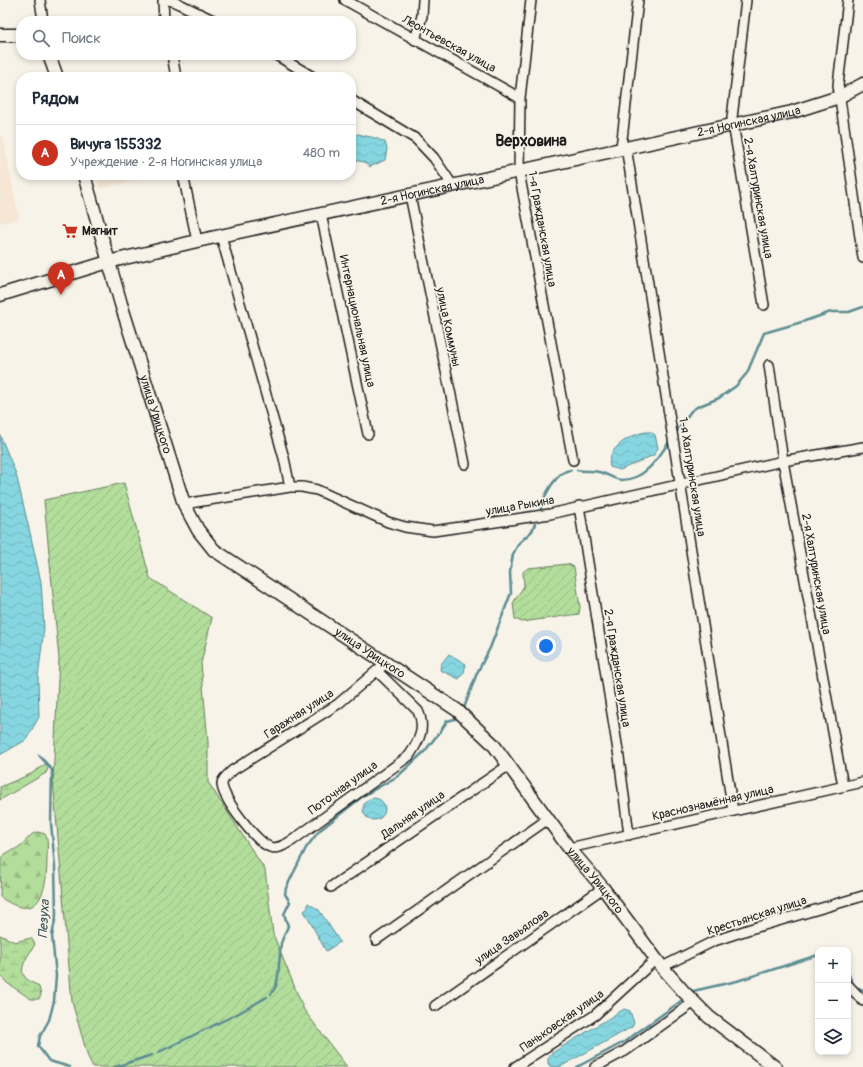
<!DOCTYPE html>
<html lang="ru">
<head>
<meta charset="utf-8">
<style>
  body { margin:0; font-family:Pangolin,sans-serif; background:#f6f6f7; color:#1f2937 }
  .controls { position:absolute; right:12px; bottom:12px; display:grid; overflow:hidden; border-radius:8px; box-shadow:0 2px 6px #0003 }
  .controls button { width:36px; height:36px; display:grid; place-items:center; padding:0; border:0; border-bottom:1px solid #e0e1e3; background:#fff; color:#1f2937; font:20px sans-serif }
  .you { position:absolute; left:546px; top:646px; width:14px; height:14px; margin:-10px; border:3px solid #fff; border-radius:50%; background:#1a73e8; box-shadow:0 0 0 6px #1a73e833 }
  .badge { display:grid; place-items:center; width:26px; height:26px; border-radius:50%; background:#c8321e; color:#fff; font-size:13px; font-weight:700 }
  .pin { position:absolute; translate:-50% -33px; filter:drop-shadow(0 1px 2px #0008) }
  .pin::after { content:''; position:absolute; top:21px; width:14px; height:12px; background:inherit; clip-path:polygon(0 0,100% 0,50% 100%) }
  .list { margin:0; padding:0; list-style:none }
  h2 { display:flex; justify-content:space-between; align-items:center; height:52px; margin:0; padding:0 16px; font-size:17px }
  h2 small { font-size:13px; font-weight:400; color:#747a83 }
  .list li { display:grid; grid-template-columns:26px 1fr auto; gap:12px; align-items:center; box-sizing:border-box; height:56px; padding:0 16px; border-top:1px solid #e0e1e3 }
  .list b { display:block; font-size:15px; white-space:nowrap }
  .list p { margin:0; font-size:13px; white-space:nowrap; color:#747a83 }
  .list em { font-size:13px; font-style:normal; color:#747a83 }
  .icon { flex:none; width:22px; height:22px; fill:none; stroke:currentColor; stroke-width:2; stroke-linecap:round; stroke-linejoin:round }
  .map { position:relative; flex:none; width:863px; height:1067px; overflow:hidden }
  .search { position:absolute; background:#fff; box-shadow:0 2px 6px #0003; left:16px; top:16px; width:340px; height:44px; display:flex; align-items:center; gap:10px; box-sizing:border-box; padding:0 14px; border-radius:16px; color:#747a83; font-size:15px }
  .panel { position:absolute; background:#fff; box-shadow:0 2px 6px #0003; left:16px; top:72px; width:340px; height:108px; border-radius:16px }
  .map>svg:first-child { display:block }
  .built { fill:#f6e6d3 }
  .forest { fill:url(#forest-firs); stroke:#677c5c }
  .wetland { fill:url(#wetland-marsh); stroke:#677c5c }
  .garden { fill:url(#garden-furrows); stroke:#677c5c }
  .water { fill:url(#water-waves); stroke:#5c8c92 }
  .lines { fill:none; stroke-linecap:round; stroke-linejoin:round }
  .stream { stroke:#5c8c92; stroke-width:2.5 }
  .street-casing { stroke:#1c1c1c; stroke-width:12 }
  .secondary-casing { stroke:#1c1c1c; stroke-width:15 }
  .street { stroke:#f7f3e8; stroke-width:9 }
  .secondary { stroke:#f7f3e8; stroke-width:12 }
  .labels { text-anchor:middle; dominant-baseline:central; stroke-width:3.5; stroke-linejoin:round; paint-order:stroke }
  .street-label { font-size:12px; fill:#1c1c1c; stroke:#f7f3e8 }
  .poi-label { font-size:12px; font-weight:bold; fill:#1c1c1c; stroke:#f7f3e8; text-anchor:start }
  .water-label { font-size:13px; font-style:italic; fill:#3c5457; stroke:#f7f3e8 }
  .district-label { font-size:16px; font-weight:bold; fill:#1c1c1c; stroke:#f7f3e8 }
</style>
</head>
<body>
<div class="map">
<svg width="863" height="1067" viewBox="0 0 863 1067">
  <defs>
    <pattern id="forest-firs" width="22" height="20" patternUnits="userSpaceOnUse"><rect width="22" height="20" fill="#b2dd9b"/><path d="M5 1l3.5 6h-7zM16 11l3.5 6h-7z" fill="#98bd85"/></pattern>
    <pattern id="wetland-marsh" width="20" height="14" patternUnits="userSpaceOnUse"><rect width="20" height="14" fill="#b2dd9b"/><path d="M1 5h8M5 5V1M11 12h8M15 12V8" fill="none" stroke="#98bd85"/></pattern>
    <pattern id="garden-furrows" width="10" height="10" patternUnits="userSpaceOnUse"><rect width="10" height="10" fill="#b2dd9b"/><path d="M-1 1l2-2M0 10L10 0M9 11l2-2" fill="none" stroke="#98bd85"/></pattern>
    <pattern id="water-waves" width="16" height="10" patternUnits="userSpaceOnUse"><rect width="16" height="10" fill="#86d6e1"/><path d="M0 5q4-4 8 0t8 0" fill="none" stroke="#73b7c0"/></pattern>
  </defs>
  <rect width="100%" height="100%" fill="#f7f3e8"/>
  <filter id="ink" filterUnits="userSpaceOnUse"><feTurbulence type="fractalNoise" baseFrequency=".025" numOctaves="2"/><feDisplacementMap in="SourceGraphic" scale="8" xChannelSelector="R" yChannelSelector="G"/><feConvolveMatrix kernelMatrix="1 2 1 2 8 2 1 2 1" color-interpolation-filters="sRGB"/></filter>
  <g filter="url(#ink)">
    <path class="built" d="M3,136L19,218L0,223V137Z
      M96,175H148V176L100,189Z"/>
    <path class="forest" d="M38,832L45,834C49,840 47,851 47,858C47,891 40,925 0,897L1,858C6,851 14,851 20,846C27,841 30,833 38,832Z"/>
    <path class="wetland" d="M47,763L49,766L46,773L0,800V787L31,774Z
      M0,935L15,942L31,938L35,944C31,953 14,970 28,980C31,983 35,983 39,987L41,995L39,999H31L7,983L0,975Z"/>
    <path class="garden" d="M124,483L150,578L212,618L201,663L208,742V782L265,870L273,934L304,1010L347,1067H93L88,1057L72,1002L53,780L59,659L44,500Z
      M568,564L574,567L580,607L579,614L522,622L515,619L513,603L524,586L523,572L528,568Z"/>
    <path class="water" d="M358,134L375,138L385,142L387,149L385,160L370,167L364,162L353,160L351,137Z
      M646,432H651L655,435L658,448L654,455L620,470L610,467C605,449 631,434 646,432Z
      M0,435L16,474L31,537L41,582L44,628L38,678L39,717L26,740L0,755Z
      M449,654L466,664L464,672L459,679L440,670L441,664Z
      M363 809a11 11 0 1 1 22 0a11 11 0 1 1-22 0Z
      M308,903L319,910L340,942L326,951L304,911L308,908Z
      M624,1009L630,1011L634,1023L632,1027L560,1067H551L548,1064V1058L552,1053Z"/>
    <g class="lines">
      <path class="stream" d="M676,433L691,411L697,407L719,398L736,386L747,373L764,333L802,322L831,312H849L863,307
        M577,470C585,472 591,470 599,472C606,473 614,480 622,480C645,480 658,458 669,442
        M541,509C543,497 557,470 571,470
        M464,708L477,673L490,648L511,593L510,572L513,554L519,543L532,531L535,524
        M440,732L447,721L455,719
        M39,755L52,770L51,823L55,867L56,915L52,936L56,976L54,1001L49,1020L40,1036L38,1046L49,1061L70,1067
        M848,973L854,986L863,990
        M693,991L737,981L818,955
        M271,994L276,986L278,976L281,943L288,926L284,914L290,902L285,894L286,888L306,848L319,831L363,796L398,776L425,751L438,734
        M159,1052L239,1013L267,997
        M115,1067L152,1055
        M577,1067L624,1042L681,1001"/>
      <defs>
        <path id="street" d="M40,0L43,21
          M163,0L164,21
          M168,0L173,1L215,21
          M345,0L520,98
          M531,0L520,98L519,172L573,460
          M746,0L732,118L764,305
          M848,0L838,85L863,258
          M415,40L422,16L423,0
          M172,55L176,77
          M276,55L313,77
          M351,100L416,139L434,158L453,186
          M626,147L733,811
          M621,148L638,0
          M183,175L197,241
          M410,195L465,464
          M321,214L368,434
          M221,236L284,458L290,487
          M769,365L783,461L843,786
          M184,504L290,487H302L317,490L388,522L405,527L433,531L550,514L783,461L863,447
          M579,506L619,757L629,835
          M377,671L418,711C426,728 419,741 409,756L293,840C286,844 278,850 270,847C257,843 222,798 222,784C222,779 229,774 233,770L338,704L387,662
          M569,848L863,782
          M331,887L509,765
          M376,940L548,819
          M662,967L714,941L750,929L863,896
          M848,985L863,1001
          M435,1006L603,888
          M515,1067L595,1015L656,959
          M595,1067L625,1051L694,1002"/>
        <g id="secondary">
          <path d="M0,35H21"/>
          <path d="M49,55L57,77"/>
          <path id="s1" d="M84,175L121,304L184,504L198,530L214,550L457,710L493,744L569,848L603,888L662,967L684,992L709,1017L775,1067"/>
          <path id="s2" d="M0,295L108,262L197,241L792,112L839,97L863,84"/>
        </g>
      </defs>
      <use href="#street" class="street-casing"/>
      <use href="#secondary" class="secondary-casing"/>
      <use href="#street" class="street"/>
      <use href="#secondary" class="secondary"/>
    </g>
  </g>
  <defs>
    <symbol id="supermarket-bare" viewBox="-9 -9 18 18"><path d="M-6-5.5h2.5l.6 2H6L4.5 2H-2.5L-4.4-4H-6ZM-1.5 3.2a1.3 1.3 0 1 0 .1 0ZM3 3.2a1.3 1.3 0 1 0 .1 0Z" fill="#c8321e" stroke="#f7f3e8" stroke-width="2.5" paint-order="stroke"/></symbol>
  </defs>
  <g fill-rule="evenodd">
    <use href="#supermarket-bare" x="59" y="220" width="22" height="22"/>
  </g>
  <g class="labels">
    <g class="street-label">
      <text transform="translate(449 44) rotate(29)">Леонтьевская улица</text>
      <text stroke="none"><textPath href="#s2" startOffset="769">2-я Ногинская улица</textPath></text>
      <text stroke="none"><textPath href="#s2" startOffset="445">2-я Ногинская улица</textPath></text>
      <text transform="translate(758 198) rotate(80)">2-я Халтуринская улица</text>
      <text transform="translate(542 229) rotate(80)">1-я Гражданская улица</text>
      <text transform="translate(357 321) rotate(78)">Интернациональная улица</text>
      <text transform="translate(448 327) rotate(78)">улица Коммуны</text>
      <text stroke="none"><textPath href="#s1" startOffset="250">улица Урицкого</textPath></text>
      <text transform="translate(692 477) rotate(81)">1-я Халтуринская улица</text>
      <text transform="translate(520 506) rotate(-10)">улица Рыкина</text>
      <text transform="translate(816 574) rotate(80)">2-я Халтуринская улица</text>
      <text stroke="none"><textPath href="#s1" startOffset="586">улица Урицкого</textPath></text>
      <text transform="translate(617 668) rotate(81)">2-я Гражданская улица</text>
      <text transform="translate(299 714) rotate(-33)">Гаражная улица</text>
      <text transform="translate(343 788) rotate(-36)">Поточная улица</text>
      <text transform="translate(713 803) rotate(-13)">Краснознамённая улица</text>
      <text transform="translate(413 815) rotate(-35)">Дальняя улица</text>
      <text stroke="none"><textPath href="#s1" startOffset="910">улица Урицкого</textPath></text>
      <text transform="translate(757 916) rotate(-18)">Крестьянская улица</text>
      <text transform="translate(512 937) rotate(-35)">улица Завьялова</text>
      <text transform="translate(562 1021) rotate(-35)">Паньковская улица</text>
    </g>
    <g class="poi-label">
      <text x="82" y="231">Магнит</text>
    </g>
    <g class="water-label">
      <text transform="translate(44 919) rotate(-87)">Пезуха</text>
    </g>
    <g class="district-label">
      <text x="531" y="141">Верховина</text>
    </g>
  </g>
</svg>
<div class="controls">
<button>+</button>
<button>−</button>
<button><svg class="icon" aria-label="layers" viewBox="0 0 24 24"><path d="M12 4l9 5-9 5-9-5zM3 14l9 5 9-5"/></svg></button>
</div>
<div class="you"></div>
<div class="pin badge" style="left:61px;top:295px">A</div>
<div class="search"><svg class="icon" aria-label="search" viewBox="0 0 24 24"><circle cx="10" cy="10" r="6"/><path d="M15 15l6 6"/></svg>Поиск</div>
<section class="panel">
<h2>Рядом<small></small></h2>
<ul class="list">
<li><span class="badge">A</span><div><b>Вичуга 155332</b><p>Учреждение · 2-я Ногинская улица</p></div><em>480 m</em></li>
</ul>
</section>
</div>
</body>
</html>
